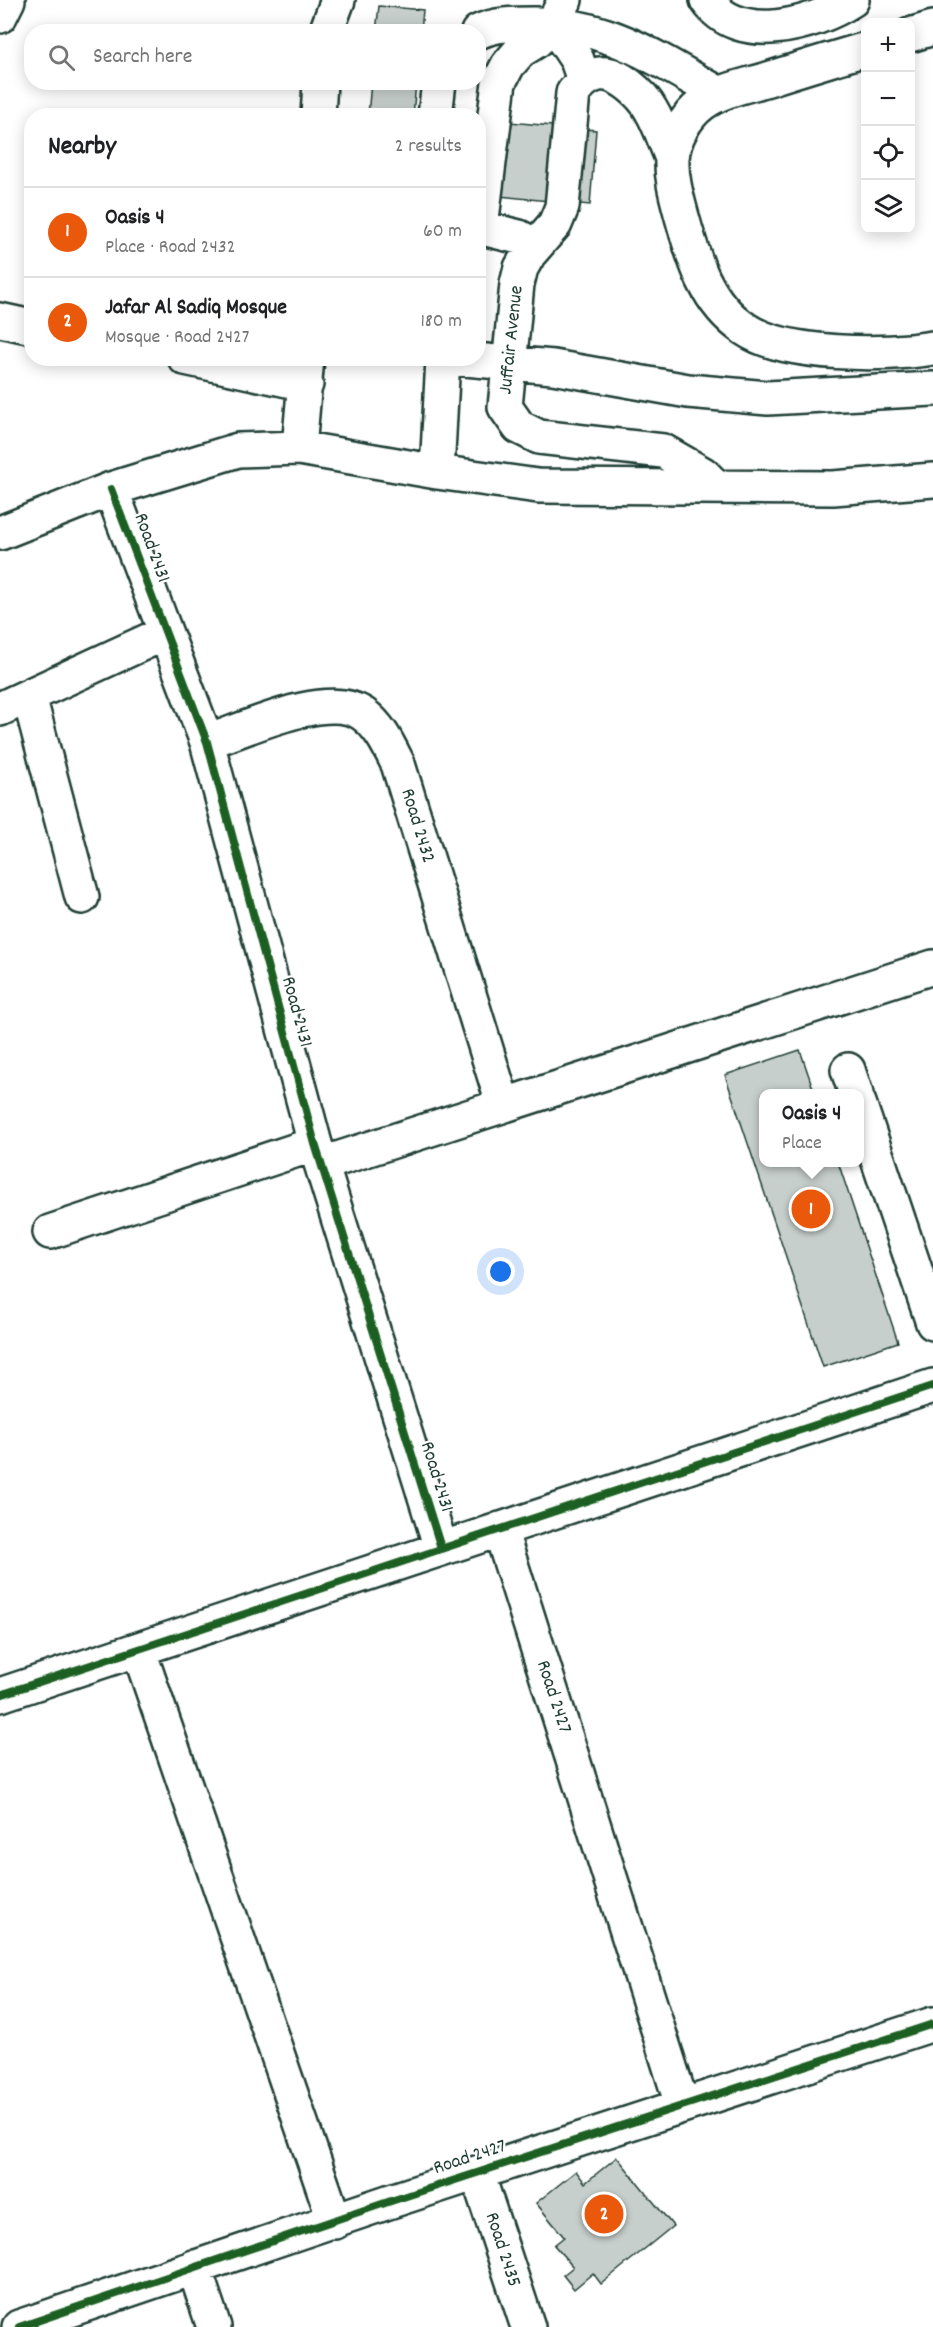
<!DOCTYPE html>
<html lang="en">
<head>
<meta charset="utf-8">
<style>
  body { margin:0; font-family:Dekko,sans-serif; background:#f6f6f6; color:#202124 }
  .controls { position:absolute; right:18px; top:18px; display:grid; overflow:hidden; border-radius:12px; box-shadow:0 3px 15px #0003 }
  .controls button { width:54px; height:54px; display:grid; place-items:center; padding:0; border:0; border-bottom:2px solid #e0e0e0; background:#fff; color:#202124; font:30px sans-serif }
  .you { position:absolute; left:501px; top:1272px; width:21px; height:21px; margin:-15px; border:4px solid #fff; border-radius:50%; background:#1a73e8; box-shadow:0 0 0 9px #1a73e833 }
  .badge { display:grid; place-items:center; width:39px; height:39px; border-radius:50%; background:#ea580c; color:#fff; font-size:20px; font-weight:700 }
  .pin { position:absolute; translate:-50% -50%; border:3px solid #fff; box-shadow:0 2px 6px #0006 }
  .popup { position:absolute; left:759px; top:1089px; width:105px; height:78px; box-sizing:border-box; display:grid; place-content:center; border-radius:12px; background:#fff; filter:drop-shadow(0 2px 4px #0005); font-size:20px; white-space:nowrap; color:#757577 }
  .popup b { font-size:22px; color:#202124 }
  .popup::after { content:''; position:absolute; left:50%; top:100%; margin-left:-12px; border:12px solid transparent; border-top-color:#fff }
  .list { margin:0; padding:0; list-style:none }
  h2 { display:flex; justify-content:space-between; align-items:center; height:78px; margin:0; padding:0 24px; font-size:26px }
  h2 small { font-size:20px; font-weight:400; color:#757577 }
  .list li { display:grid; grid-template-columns:39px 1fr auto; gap:18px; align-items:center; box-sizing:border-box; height:90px; padding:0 24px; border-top:2px solid #e0e0e0 }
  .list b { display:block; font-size:22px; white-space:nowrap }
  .list p { margin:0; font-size:20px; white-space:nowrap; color:#757577 }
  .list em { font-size:20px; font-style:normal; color:#757577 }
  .icon { flex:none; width:33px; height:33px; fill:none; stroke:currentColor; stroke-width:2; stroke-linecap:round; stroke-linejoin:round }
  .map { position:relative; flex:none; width:933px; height:2327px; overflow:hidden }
  .search { position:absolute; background:#fff; box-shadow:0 3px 15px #0003; left:24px; top:24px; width:462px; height:66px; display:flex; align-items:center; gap:15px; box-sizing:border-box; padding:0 21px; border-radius:24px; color:#757577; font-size:22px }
  .panel { position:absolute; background:#fff; box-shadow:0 3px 15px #0003; left:24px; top:108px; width:462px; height:258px; border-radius:24px }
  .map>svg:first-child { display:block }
  .building { fill:#c7cfcc; stroke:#1f3d34; stroke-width:1.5 }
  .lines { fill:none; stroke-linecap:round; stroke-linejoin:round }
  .minor-casing { stroke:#1f3d34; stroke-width:38 }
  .minor { stroke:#fff; stroke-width:33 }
  .cycleway-casing { stroke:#fff; stroke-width:11 }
  .cycleway { stroke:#1b5e20; stroke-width:8 }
  .labels { text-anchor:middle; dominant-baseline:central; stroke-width:4.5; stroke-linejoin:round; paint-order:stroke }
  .street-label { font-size:20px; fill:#1f3d34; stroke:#fff }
</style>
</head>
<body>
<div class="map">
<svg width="933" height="2327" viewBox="0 0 933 2327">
  <rect width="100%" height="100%" fill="#fff"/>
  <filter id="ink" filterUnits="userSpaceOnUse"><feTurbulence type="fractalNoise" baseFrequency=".0167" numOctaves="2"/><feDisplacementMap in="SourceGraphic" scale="12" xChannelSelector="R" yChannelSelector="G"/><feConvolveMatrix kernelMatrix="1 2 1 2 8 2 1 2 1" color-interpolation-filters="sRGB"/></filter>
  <g filter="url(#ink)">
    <path class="building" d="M379,6L423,10L421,32H376Z
      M371,82H416L413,116H368Z
      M478,119L596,130L590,205L478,194Z
      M800,1050L815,1094H763V1162H838L898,1342L823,1367L725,1075Z
      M617,2157L673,2226L601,2284L593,2273L574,2289L563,2275L573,2267L554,2245L564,2237L536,2203L576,2171L585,2183Z"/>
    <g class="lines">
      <defs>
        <path id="minor" d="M707,0C738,46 814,25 852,0
          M0,16L8,0
          M553,24L577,60L584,80
          M326,32L338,0
          M478,32C495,24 513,24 532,24C609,23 656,59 720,94
          M910,35L933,28
          M866,49C832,59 799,69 765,80C744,86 719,91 702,104C686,116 673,139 672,159C671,178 677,198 682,217C694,260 706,303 745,329C784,356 887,356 933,348
          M318,116L320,82
          M435,116L439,82
          M672,158C665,142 660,125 651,110C643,95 618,71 599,74C587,76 580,84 573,93L562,207L555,224L529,254L521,268L517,284L505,407L519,427L539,437L663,451L703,474L716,487
          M478,227L519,237L536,246
          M481,227L499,82L508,65L520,51L536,41L553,24L565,0
          M0,320L32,327
          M185,358L306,384
          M454,358L553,367L688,391L768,398L933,389
          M299,448L307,358
          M437,472L443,358
          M111,489L207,742L315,1144L441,1548
          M0,533L111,489L238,450L299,448L437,472L538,486L833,488L933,480
          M29,696L82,897
          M0,709L165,633
          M207,742C244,730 328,689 363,714C380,726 389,746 398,764L503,1104
          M848,1070L856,1094
          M859,1103L933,1323
          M322,1164L933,967
          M50,1232L315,1144
          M500,1529L682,2105
          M139,1651L335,2222
          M0,1695L933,1386
          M477,2173L528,2327
          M194,2267L214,2327
          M19,2327L391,2201L933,2024"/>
      </defs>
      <use href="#minor" class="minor-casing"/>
      <use href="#minor" class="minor"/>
      <defs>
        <path id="cycleway" d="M111,489L207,742L315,1144L441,1548
          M0,1695L933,1386
          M19,2327L391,2201L933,2024"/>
      </defs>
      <use href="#cycleway" class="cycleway-casing"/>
      <use href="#cycleway" class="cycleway"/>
    </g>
  </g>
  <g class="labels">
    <g class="street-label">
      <text transform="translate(512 340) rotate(-84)">Juffair Avenue</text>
      <text transform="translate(151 548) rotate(70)">Road 2431</text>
      <text transform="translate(417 826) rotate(73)">Road 2432</text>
      <text transform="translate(296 1012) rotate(75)">Road 2431</text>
      <text transform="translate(436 1477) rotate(73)">Road 2431</text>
      <text transform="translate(553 1697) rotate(72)">Road 2427</text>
      <text transform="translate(470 2158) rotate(-18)">Road 2427</text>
      <text transform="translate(502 2250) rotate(72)">Road 2435</text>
    </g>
  </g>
</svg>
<div class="controls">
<button>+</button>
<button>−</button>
<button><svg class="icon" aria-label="locate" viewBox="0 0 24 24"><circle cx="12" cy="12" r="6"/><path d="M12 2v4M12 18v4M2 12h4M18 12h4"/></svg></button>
<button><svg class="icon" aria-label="layers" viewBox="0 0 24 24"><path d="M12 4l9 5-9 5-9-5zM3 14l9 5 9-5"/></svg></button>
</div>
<div class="you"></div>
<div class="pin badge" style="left:811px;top:1209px">1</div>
<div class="popup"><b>Oasis 4</b>Place</div>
<div class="pin badge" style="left:604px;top:2214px">2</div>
<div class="search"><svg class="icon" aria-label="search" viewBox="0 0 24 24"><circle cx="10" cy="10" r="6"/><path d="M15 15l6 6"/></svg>Search here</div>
<section class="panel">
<h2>Nearby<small>2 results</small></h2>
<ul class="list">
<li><span class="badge">1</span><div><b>Oasis 4</b><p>Place · Road 2432</p></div><em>60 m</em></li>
<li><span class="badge">2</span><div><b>Jafar Al Sadiq Mosque</b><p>Mosque · Road 2427</p></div><em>180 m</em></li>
</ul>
</section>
</div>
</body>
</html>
